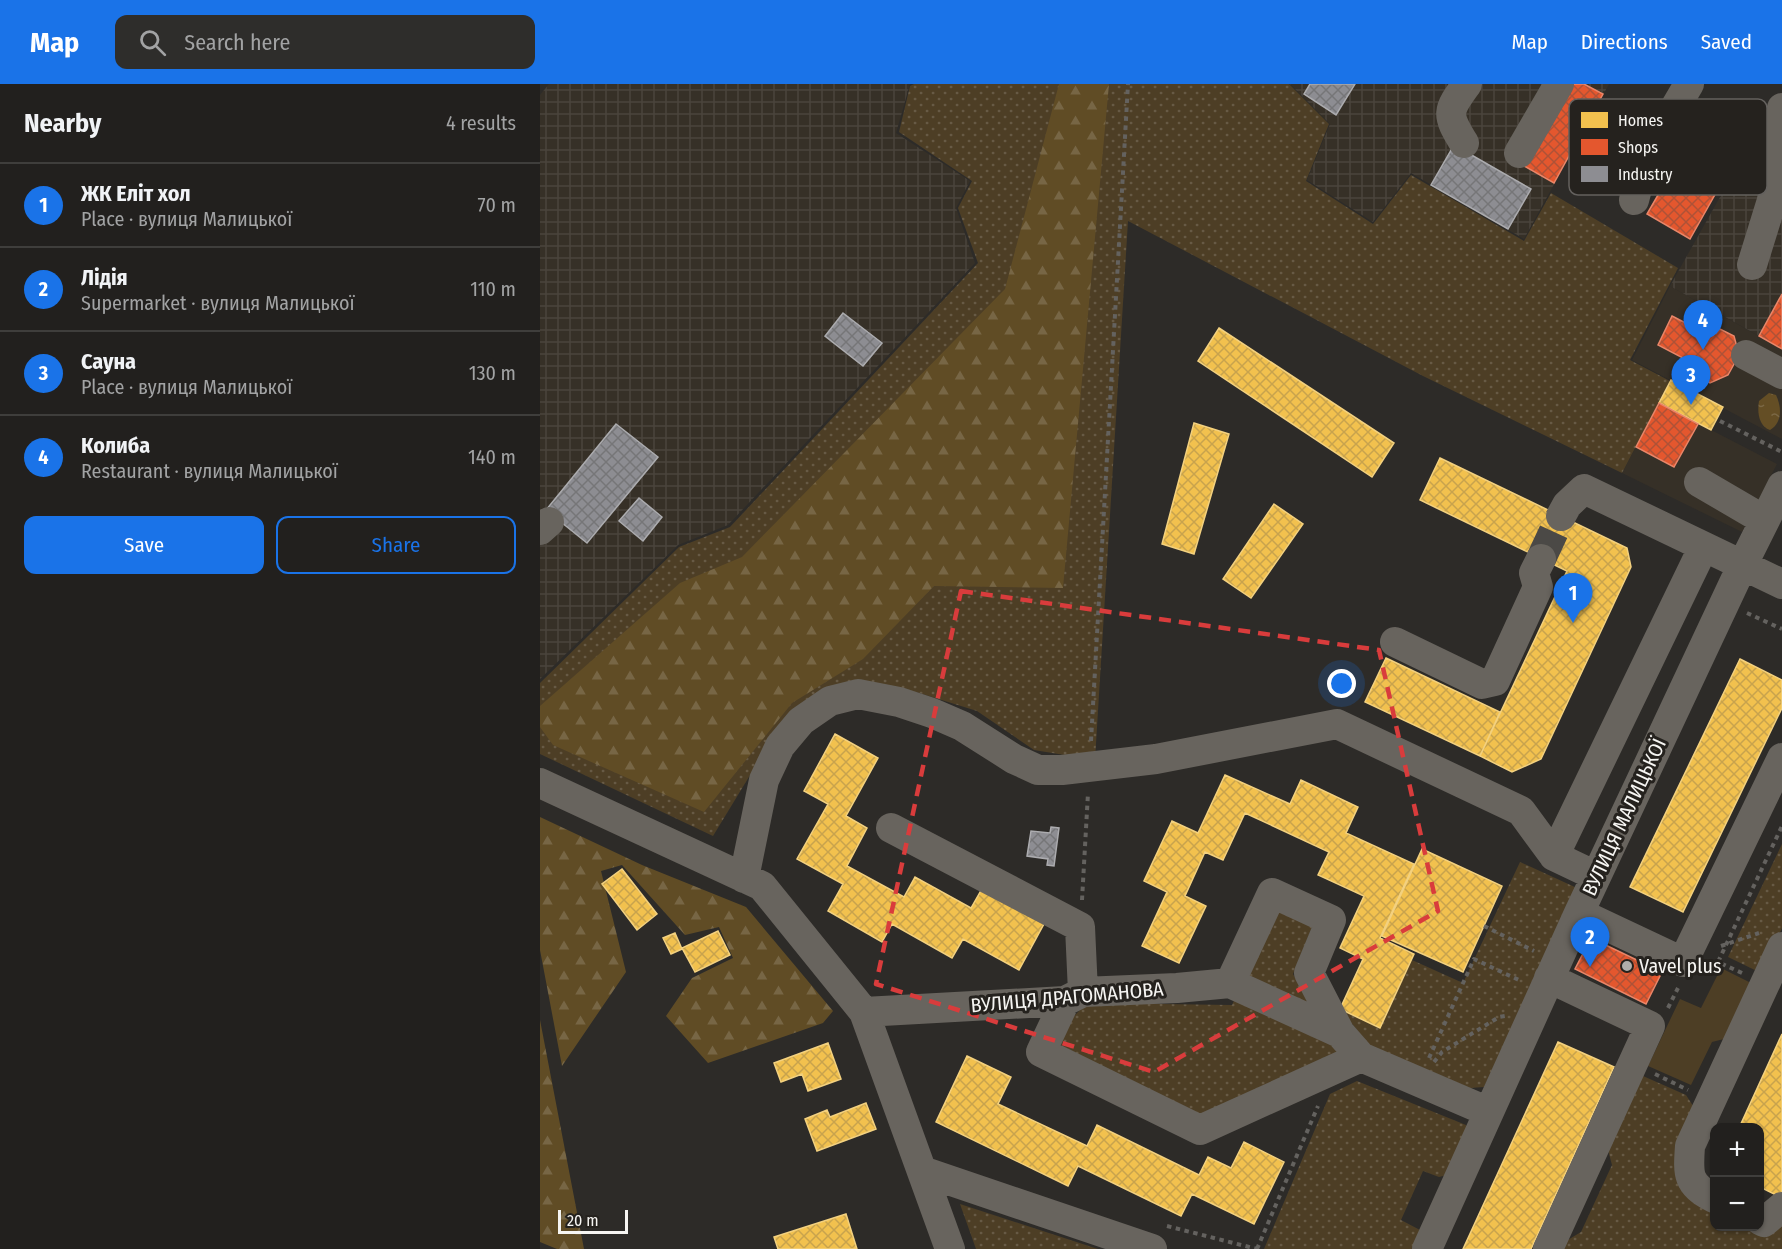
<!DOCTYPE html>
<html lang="en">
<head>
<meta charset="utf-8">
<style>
  body { margin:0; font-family:"Fira Sans Condensed",sans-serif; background:#2e2d2b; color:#f1f3f6 }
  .controls { position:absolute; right:18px; bottom:18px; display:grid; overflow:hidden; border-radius:12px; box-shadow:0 2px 4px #0004 }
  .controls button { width:54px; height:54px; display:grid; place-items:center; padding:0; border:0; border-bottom:2px solid #3f3e3c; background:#22201e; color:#f1f3f6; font:30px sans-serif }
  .scale { position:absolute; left:18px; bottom:15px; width:70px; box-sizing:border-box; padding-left:6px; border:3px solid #f6f5f2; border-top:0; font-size:16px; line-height:21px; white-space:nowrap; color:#f6f5f2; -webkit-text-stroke:4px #25221e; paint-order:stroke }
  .you { position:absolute; left:802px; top:600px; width:21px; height:21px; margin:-15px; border:4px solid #fff; border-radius:50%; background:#1a73e8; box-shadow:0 0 0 9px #1a73e833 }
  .badge { display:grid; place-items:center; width:39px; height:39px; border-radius:50%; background:#1a73e8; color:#fff; font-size:20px; font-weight:700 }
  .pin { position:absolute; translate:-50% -50px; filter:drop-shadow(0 2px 3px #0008) }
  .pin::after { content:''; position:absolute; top:32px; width:21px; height:18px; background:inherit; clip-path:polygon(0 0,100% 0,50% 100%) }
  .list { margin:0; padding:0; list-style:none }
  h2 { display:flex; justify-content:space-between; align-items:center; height:78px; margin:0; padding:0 24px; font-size:26px }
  h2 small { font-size:20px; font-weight:400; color:#a2a3a4 }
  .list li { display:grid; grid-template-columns:39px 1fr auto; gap:18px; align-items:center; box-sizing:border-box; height:84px; padding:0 24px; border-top:2px solid #3f3e3c }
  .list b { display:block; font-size:22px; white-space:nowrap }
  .list p { margin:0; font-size:20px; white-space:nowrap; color:#a2a3a4 }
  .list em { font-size:20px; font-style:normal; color:#a2a3a4 }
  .actions { display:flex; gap:12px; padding:18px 24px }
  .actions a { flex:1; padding:14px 0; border:2px solid #1a73e8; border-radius:12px; text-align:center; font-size:21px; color:#1a73e8 }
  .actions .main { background:#1a73e8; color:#fff }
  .icon { flex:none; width:33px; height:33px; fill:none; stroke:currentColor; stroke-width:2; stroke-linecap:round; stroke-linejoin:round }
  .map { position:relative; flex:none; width:1242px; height:1165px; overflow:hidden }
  header { display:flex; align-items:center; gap:36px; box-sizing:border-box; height:84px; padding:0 30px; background:#1a73e8; color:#fff }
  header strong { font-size:28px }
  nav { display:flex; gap:33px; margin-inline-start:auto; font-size:21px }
  .search { width:420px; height:54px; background:#2e2d2b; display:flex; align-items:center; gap:15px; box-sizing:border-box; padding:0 21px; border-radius:12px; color:#a2a3a4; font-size:22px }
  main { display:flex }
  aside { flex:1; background:#22201e }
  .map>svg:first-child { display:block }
  .built { fill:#363027 }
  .industrial { fill:url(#industrial-grid) }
  .grass { fill:url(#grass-dots) }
  .forest { fill:url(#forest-firs) }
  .park { fill:#4d3e25 }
  .water { fill:url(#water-ripples) }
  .homes { fill:url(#homes-cross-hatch); stroke:#f3d17f; stroke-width:1.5 }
  .shops { fill:url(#shops-cross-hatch); stroke:#e98669; stroke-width:1.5 }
  .industry { fill:url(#industry-cross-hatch); stroke:#acacaf; stroke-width:1.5 }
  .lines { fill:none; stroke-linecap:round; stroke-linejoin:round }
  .minor-tunnel { stroke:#4b4946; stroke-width:30; stroke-dasharray:30 15; stroke-linecap:butt }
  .path { stroke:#64625f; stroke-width:4; stroke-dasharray:4.5 4.5; stroke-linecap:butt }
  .minor { stroke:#68645e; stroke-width:30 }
  .marked { fill:none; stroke:#d93c3c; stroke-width:4.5; stroke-dasharray:12 8; stroke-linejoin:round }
  .poi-dot { fill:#b0aeab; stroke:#25221e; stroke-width:2 }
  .labels { text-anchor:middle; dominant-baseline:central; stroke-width:6; stroke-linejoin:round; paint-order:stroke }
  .street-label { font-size:20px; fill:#f6f5f2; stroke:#25221e }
  .poi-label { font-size:20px; fill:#f6f5f2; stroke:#25221e; text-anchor:start }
  .key { fill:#25221e; stroke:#64615e; stroke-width:1.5 }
  .key-label { font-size:16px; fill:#f6f5f2 }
</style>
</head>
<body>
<header>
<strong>Map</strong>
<div class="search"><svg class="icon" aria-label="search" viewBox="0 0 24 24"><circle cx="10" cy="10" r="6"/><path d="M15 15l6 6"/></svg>Search here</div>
<nav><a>Map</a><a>Directions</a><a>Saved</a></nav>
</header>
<main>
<aside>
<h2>Nearby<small>4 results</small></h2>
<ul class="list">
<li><span class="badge">1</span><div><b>ЖК Еліт хол</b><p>Place · вулиця Малицької</p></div><em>70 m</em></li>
<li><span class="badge">2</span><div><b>Лідія</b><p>Supermarket · вулиця Малицької</p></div><em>110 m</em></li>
<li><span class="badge">3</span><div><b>Сауна</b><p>Place · вулиця Малицької</p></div><em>130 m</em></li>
<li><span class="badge">4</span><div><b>Колиба</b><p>Restaurant · вулиця Малицької</p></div><em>140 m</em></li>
</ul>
<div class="actions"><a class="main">Save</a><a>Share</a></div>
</aside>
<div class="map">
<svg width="1242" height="1165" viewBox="0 0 1242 1165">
  <defs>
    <pattern id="industrial-grid" width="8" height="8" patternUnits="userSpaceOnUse" patternTransform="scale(1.5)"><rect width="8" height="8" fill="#363027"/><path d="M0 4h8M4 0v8" fill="none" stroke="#4a443c"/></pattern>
    <pattern id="grass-dots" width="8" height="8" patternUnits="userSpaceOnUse" patternTransform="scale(1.5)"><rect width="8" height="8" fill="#4d3e25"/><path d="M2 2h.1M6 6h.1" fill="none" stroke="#675a45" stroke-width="1.8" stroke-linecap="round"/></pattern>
    <pattern id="forest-firs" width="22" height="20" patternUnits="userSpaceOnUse" patternTransform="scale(1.5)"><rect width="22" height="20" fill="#604c25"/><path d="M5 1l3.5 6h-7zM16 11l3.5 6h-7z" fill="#776645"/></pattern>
    <pattern id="water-ripples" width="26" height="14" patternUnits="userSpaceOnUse" patternTransform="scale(1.5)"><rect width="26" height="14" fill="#644e25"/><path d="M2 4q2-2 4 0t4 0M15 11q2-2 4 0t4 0" fill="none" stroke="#7b6845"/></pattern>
    <pattern id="homes-cross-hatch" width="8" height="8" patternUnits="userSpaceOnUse" patternTransform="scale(1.5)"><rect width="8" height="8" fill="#f2c14e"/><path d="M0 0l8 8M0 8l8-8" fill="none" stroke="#c8a34d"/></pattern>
    <pattern id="shops-cross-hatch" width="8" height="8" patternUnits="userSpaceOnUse" patternTransform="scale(1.5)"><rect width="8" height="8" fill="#e4572e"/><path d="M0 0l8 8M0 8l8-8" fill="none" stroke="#ae5237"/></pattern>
    <pattern id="industry-cross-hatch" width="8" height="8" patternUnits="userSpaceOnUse" patternTransform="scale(1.5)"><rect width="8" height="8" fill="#8d8d92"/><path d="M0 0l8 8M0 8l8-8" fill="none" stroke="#767678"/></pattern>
  </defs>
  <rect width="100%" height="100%" fill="#2d2b28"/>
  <path class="built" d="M1130,202L1242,265V355L1092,276Z
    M1119,319L1237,380L1202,448L1082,389Z"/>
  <path class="industrial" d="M9,0H370L356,49L430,97L416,124L435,179L188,441L138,461L0,595V11Z
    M750,0H1069L984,155L871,89L833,138L767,96L790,40Z
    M1202,74L1242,98V210L1219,252L1130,202Z"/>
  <path class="grass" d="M374,0H749L789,40L766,97L833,140L871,91L984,157L1011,109L1138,184L1090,276L1130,297L1082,389L883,292L588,137L555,676L494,666L437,627L376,608H298L218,678L173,752L0,670V599L139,463L190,443L438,179L418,124L432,97L359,48L370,2Z
    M1242,760V844L1221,889L1188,873Z
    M980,778L1037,804L944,1003L930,1004L829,961L800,925L840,944L872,876L923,899Z
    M738,824L773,841L753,890L790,953L804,969L657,1033L519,960L529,937L547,919L692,921Z
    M1103,992L1146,1011L1157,1028L1143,1060L1174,1124V1142L1213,1143L1242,1138V1165H1023L1026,1157L1041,1148L1072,1081L1068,1066Z
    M817,997L926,1041L928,1054L911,1090L899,1093L883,1087L861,1136L880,1146V1165H724L790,1010Z
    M420,1120L558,1165H436Z"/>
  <path class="forest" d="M519,0H569L523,504L394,502L323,575L252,619L164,728L13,661L0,643V622L140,499L202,473L465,205Z
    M0,733L102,781L206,823L293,927L283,939L168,979L126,932L152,894L193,874L179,843L145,851L82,781L61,787L86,888L22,982L0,866Z
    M0,936L44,1165H17L0,1158Z"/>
  <path class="park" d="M1181,884L1215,901L1192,953L1172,958L1151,1001L1108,982L1140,915L1161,924Z"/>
  <path class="water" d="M1229,309L1236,311C1242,324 1242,339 1230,346C1219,342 1217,329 1219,317Z"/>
  <path class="homes" d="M679,244L854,359L832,393L658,277Z
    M1131,296L1183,323L1171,346L1119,319Z
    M654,339L689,350L654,470L622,460Z
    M900,374L1087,464L1091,483L1001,675L972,688L940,672L1027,487L880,416Z
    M734,420L763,440L711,514L683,495Z
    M846,574L960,628L940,672L825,618Z
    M1200,575L1242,596V624L1143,828L1090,803Z
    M295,650L338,674L306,732L327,744L307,782L364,813L375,793L431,824L443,803L505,838L479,886L423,855L412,874L352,840L342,858L288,827L303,800L257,775L288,720L264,707Z
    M685,691L750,720L761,696L818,723L806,749L874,780L840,854L874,870L840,944L800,925L823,875L800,864L824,812L778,791L789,768L705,729L683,776L665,768L645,812L666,822L639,879L602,862L627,808L604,797L632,737L658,749Z
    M882,765L962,802L923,888L842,852Z
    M82,785L117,830L97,846L62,800Z
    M178,847L190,871L155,888L142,864Z
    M135,849L142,865L131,870L123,854Z
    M1242,950V1108L1240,1113L1220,1103V1044H1199Z
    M1018,958L1074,983L991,1165H923Z
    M288,959L301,995L268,1007L262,990L241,998L234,979Z
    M427,972L471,993L458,1020L547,1062L557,1041L659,1091L668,1073L691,1084L704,1058L744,1078L714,1140L652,1110L641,1132L538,1082L528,1102L396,1038Z
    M326,1019L336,1045L277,1067L265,1035L287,1026L290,1033Z
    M306,1130L317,1165H238L234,1153Z"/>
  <path class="shops" d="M1029,0H1044L1063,10L1014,99L984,82Z
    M1135,40L1195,75L1150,155L1107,130L1136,80L1117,70Z
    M1242,210V265L1219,252Z
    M1132,232L1163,248L1178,244L1194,252L1199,271L1188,291L1170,299L1155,290L1145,275L1118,261Z
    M1119,319L1158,340L1134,383L1096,363Z
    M1051,854L1122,888L1106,920L1035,885Z"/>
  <path class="industry" d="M770,0H815L796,31L764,10Z
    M914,61L991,105L968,145L891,101Z
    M303,229L342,259L323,282L285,252Z
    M76,340L118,373L47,459L6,426Z
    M99,414L122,433L103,457L79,437Z
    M511,743L519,744L514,782L507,781L508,775L487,772L491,747L510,749Z"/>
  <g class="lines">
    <path class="minor-tunnel" d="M1001,475L1021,432"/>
    <path class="path" d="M1180,337L1242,368
      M1207,529L1242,545
      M551,657L588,0
      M542,816L548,709
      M944,842L994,867
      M1181,862L1219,849
      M1202,889L1178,878L1242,742
      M1128,924L1138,904
      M889,974L934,875L981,897
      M894,978L902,968L959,933L965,932
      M1115,990L1148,1006
      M627,1142L717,1165
      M717,1165L778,1022"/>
    <path class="minor" d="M924,59C906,30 907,27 927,0
      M979,69L1019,0
      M1094,116L1105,75L1149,0
      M1212,181L1233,113L1232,62L1242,24
      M1206,271L1242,290
      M1159,398L1224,436
      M1021,432L1027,421L1044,405L1242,500
      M0,446L9,438
      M855,558L942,600L955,597L998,503L994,489L1001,475
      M0,699L222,802L324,928L410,1165
      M351,744L540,843L543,908
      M1014,772L1163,464
      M204,794L224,696L240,662L261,637L290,617L318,610L359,618L392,629L422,642L474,675L498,686H522L616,675L797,640L981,727L1014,772L1056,792
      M1039,829L1143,878L1242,674
      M690,899L732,809L791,836L769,889L800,949
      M525,917L501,968L660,1046L821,973
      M324,928L525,917L543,908L637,904L690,899L800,949L821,973L949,1028
      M382,1087L612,1165
      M1174,1114C1147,1101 1148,1090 1150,1062L1242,863
      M1220,1136L1224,1138L1242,1123
      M887,1165L1039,829L1202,482L1242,402
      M1008,1165L1110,942L1009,894"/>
  </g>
  <path class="marked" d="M421,507L839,566L898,827L614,988L336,900Z"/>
  <circle class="poi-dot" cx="1087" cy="882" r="6"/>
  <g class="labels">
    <g class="street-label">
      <text transform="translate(1084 733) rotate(-65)">ВУЛИЦЯ МАЛИЦЬКОЇ</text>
      <text transform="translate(527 913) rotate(-5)">ВУЛИЦЯ ДРАГОМАНОВА</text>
    </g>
    <g class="poi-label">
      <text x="1099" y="882">Vavel plus</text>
    </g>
  </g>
  <rect x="1029" y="15" width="198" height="96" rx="9" class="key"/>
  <rect x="1041" y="28" width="27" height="16" fill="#f2c14e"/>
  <rect x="1041" y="55" width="27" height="16" fill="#e4572e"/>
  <rect x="1041" y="82" width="27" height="16" fill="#8d8d92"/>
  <g class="key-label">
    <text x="1078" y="42">Homes</text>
    <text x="1078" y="69">Shops</text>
    <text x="1078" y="96">Industry</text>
  </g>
</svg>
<div class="controls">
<button>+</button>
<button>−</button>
</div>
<div class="scale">20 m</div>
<div class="you"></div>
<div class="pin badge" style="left:1033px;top:539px">1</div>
<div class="pin badge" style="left:1050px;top:883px">2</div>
<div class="pin badge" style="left:1151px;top:321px">3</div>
<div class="pin badge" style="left:1163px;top:266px">4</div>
</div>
</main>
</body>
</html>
